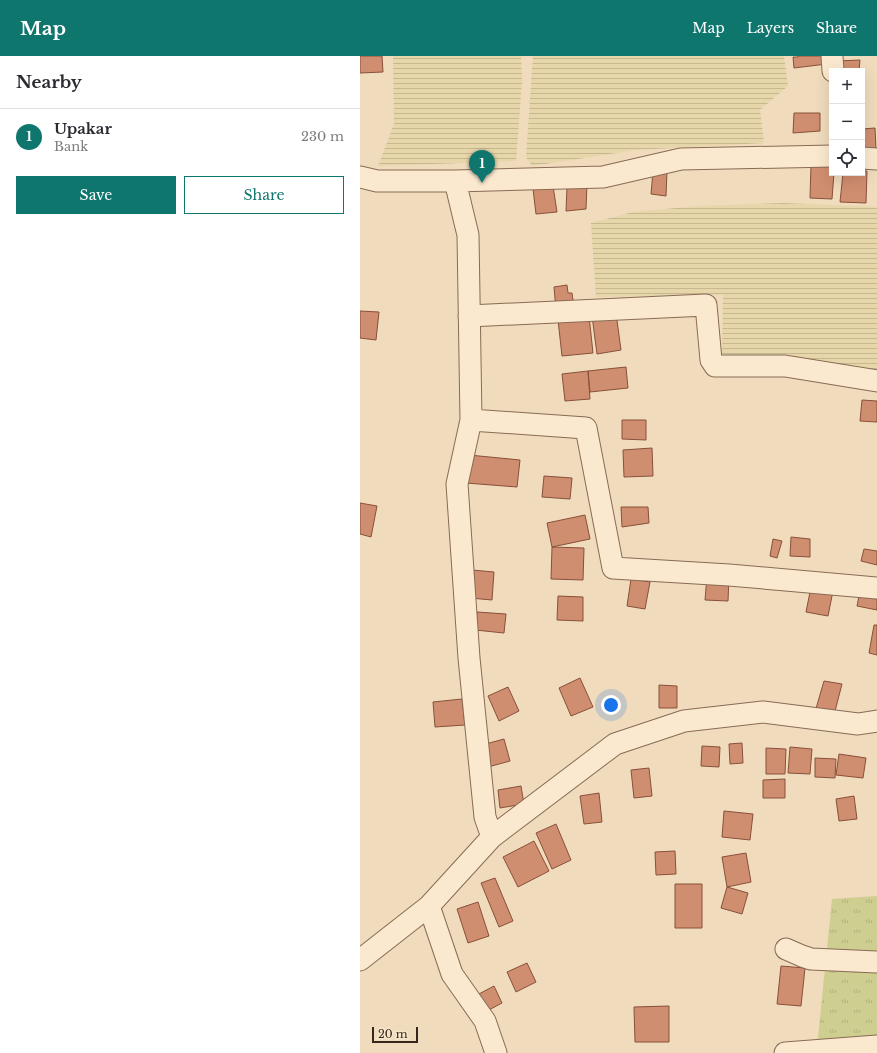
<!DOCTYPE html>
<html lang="en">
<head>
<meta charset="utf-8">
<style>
  body { margin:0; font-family:"Libre Baskerville",serif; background:#f2f2f3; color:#2b2b33 }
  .controls { position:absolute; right:12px; top:12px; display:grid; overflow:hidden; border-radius:0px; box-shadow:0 4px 16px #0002 }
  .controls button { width:36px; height:36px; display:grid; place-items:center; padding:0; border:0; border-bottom:1px solid #e1e1e2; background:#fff; color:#2b2b33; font:20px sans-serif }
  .scale { position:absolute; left:12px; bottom:10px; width:46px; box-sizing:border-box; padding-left:4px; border:2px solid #36251a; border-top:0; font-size:11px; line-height:14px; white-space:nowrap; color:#36251a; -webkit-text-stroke:3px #f7e6cc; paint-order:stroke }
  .you { position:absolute; left:251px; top:649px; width:14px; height:14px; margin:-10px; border:3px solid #fff; border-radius:50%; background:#1a73e8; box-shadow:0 0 0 6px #1a73e833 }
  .badge { display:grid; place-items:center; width:26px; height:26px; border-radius:50%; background:#0f766e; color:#fff; font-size:13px; font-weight:700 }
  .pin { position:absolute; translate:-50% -33px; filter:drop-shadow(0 1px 2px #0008) }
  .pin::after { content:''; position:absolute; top:21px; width:14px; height:12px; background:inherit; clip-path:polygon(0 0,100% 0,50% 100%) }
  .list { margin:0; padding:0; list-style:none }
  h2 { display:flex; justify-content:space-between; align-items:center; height:52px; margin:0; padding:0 16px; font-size:17px }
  h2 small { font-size:13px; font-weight:400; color:#7c7c81 }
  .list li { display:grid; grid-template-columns:26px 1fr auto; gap:12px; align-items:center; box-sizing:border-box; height:56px; padding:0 16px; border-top:1px solid #e1e1e2 }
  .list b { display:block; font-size:15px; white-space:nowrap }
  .list p { margin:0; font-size:13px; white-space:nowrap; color:#7c7c81 }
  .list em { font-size:13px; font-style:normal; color:#7c7c81 }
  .actions { display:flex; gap:8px; padding:12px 16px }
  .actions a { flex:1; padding:9px 0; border:1px solid #0f766e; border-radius:0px; text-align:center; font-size:14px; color:#0f766e }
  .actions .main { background:#0f766e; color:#fff }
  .icon { flex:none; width:22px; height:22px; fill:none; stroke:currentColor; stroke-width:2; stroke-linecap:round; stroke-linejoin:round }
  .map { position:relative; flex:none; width:517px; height:997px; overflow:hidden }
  header { display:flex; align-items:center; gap:24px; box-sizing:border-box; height:56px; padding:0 20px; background:#0f766e; color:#fff }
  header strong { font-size:19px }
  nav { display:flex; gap:22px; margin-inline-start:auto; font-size:14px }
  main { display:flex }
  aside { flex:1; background:#fff }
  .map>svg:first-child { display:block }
  .farmland { fill:url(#farmland-rules) }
  .grass { fill:url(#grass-tufts) }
  .building { fill:#d08e70; stroke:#885039 }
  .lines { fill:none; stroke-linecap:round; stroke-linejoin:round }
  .minor-casing { stroke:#886b55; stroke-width:23 }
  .minor { stroke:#fbe9cf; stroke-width:21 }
</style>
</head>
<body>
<header>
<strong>Map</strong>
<nav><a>Map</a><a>Layers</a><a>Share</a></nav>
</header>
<main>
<aside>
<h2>Nearby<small></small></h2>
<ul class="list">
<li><span class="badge">1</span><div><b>Upakar</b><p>Bank</p></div><em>230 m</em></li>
</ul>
<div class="actions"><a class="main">Save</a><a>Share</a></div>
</aside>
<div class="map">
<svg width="517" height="997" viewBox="0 0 517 997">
  <defs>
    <pattern id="farmland-rules" width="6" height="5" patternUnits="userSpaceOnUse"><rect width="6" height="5" fill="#e6d6a9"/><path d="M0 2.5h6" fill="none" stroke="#c6b891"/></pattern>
    <pattern id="grass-tufts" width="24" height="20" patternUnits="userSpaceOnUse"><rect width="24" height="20" fill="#cdce90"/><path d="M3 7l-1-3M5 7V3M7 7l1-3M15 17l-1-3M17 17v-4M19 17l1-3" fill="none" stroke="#b1b17c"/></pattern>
  </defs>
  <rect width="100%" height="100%" fill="#f0dbbc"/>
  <path class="farmland" d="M33,0H161L162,25L156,105L18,110L34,68Z
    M173,0H424L428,30L400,54L404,87L276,94L172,110L166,101Z
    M423,147L517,151V315L362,302L363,239L236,241L231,167L273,156L338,150Z"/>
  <path class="grass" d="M517,840V991L457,992L472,843Z"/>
  <path class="building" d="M0,0H22L23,16L0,17Z
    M438,0H466L467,8L434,12L433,1H438Z
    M500,4L499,15H477V5Z
    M434,57H460V75L433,77Z
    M515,72L516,94L502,95V73Z
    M451,109L472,110V117H474L472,143L450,142Z
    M293,115H307L306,140L291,138Z
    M502,115H507L506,147L480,146L483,117H502Z
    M227,128L226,153L206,155L207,131Z
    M193,130L197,156L176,158L173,133Z
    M207,229L208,237H212L214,251L196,254L194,231Z
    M0,255L19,256L16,284L0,282Z
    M256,257L261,294L237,298L232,260Z
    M229,260L233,297L202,300L198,264Z
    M266,311L268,332L230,336L228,315Z
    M228,315L230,343L205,345L202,318Z
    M502,344L517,345V366L500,365Z
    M262,364H286V384L262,383Z
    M292,392L293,420L264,421L263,394Z
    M109,399L160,404L157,431L106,427Z
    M184,420L212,422L210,443L182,441Z
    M0,447L17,450L11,481L0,478Z
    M261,451H288L289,467L262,471Z
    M225,459L230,483L192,491L187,467Z
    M431,481L450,483V501L430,500Z
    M413,483L422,485L417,502L410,500Z
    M192,491L224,492L223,524L191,523Z
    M504,493L517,495V509L501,505Z
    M112,514L134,516L132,544L110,542Z
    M347,520L369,521L368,545L345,544Z
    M271,523L290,526L285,553L267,550Z
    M451,531L473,535L468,560L446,556Z
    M198,540L223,541V565L197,564Z
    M499,540L517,543V554L497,550Z
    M117,556L146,558L144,577L115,574Z
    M514,569H517V599L509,597Z
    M220,622L233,651L211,660L199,632Z
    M464,625L482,628L474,659L455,656Z
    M299,629L317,630V652H299Z
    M148,631L159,655L139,665L128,640Z
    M102,643L105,669L75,671L73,646Z
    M144,683L150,705L128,711L122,689Z
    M382,687L383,707L370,708L369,688Z
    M342,690L360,691L359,711L341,710Z
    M430,691L452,693L450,718L428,717Z
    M406,692L426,693L425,718H406Z
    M479,698L506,702L503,722L476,719Z
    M455,702L476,703L475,722L455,721Z
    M289,712L292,740L274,742L271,714Z
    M425,723V742H403V724Z
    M161,730L164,748L140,752L138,734Z
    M239,737L242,766L224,768L220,740Z
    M494,740L497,763L479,765L476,743Z
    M364,755L393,758L390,784L362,781Z
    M196,768L211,804L192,813L176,777Z
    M174,785L189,815L158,831L143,801Z
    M315,795L316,818L296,819L295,796Z
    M386,797L391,826L367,831L362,801Z
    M135,822L153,865L139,871L121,827Z
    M315,828H342V872H315Z
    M367,831L388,837L382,858L361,852Z
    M118,846L129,880L108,887L97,853Z
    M167,907L176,926L156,936L147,916Z
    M421,910L445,912L441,950L417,948Z
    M134,930L142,947L125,956L117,939Z
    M309,950V986H275L274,951Z"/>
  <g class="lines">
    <defs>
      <path id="minor" d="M472,0L473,15
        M502,102L517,103
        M0,121L17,125H95
        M109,260L346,249L351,304L355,310H425L517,325
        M111,364L226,372L253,512L369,519L517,532
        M132,781L125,761L109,602L97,428L111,364L108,179L95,125L243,121L321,103L472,100
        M69,850L92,918L125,965L136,997
        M426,893L442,900L451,903L517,906
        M0,904L69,850L132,781L255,688L324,665L403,656L498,668L517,665
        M425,997L517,990"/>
    </defs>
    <use href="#minor" class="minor-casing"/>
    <use href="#minor" class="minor"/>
  </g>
</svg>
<div class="controls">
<button>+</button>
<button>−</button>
<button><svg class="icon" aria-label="locate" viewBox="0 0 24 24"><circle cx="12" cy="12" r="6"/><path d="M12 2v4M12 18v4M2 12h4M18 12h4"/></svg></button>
</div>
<div class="scale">20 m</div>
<div class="you"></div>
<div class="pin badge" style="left:122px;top:127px">1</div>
</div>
</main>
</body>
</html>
